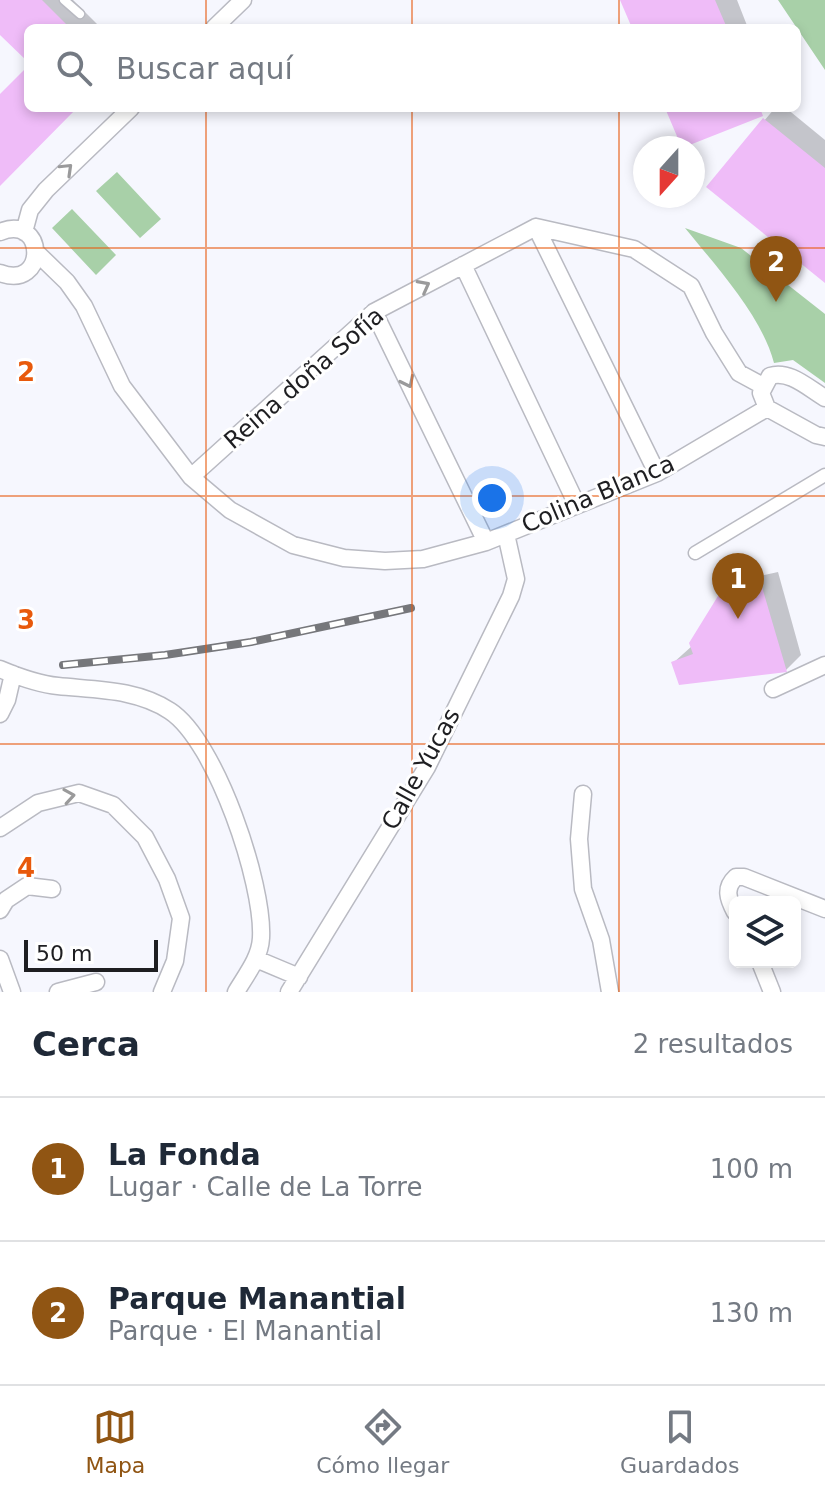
<!DOCTYPE html>
<html lang="es">
<head>
<meta charset="utf-8">
<style>
  body { margin:0; font-family:"DejaVu Sans",sans-serif; background:#f2f2f3; color:#1f2937 }
  .controls { position:absolute; right:24px; bottom:24px; display:grid; overflow:hidden; border-radius:12px; box-shadow:0 4px 12px #0003 }
  .controls button { width:72px; height:72px; display:grid; place-items:center; padding:0; border:0; border-bottom:2px solid #e0e1e3; background:#fff; color:#1f2937; font:40px sans-serif }
  .compass { position:absolute; left:633px; top:136px; width:72px; height:72px; border-radius:50%; background:#fff; box-shadow:0 4px 12px #0003; rotate:201deg }
  .scale { position:absolute; left:24px; bottom:20px; width:134px; box-sizing:border-box; padding-left:8px; border:4px solid #1e1e21; border-top:0; font-size:22px; line-height:28px; white-space:nowrap; color:#1e1e21; -webkit-text-stroke:6px #fff; paint-order:stroke }
  .you { position:absolute; left:492px; top:498px; width:28px; height:28px; margin:-20px; border:6px solid #fff; border-radius:50%; background:#1a73e8; box-shadow:0 0 0 12px #1a73e833 }
  .badge { display:grid; place-items:center; width:52px; height:52px; border-radius:50%; background:#905513; color:#fff; font-size:26px; font-weight:700 }
  .pin { position:absolute; translate:-50% -66px; filter:drop-shadow(0 2px 4px #0008) }
  .pin::after { content:''; position:absolute; top:42px; width:28px; height:24px; background:inherit; clip-path:polygon(0 0,100% 0,50% 100%) }
  .list { margin:0; padding:0; list-style:none }
  h2 { display:flex; justify-content:space-between; align-items:center; height:104px; margin:0; padding:0 32px; font-size:34px }
  h2 small { font-size:26px; font-weight:400; color:#747a83 }
  .list li { display:grid; grid-template-columns:52px 1fr auto; gap:24px; align-items:center; box-sizing:border-box; height:144px; padding:0 32px; border-top:2px solid #e0e1e3 }
  .list b { display:block; font-size:30px; white-space:nowrap }
  .list p { margin:0; font-size:26px; white-space:nowrap; color:#747a83 }
  .list em { font-size:26px; font-style:normal; color:#747a83 }
  .icon { flex:none; width:44px; height:44px; fill:none; stroke:currentColor; stroke-width:2; stroke-linecap:round; stroke-linejoin:round }
  .map { position:relative; flex:none; width:825px; height:992px; overflow:hidden }
  .search { position:absolute; background:#fff; box-shadow:0 4px 12px #0003; left:24px; right:24px; top:24px; height:88px; display:flex; align-items:center; gap:20px; box-sizing:border-box; padding:0 28px; border-radius:12px; color:#747a83; font-size:30px }
  .sheet { height:392px; background:#fff }
  nav { display:flex; justify-content:space-around; align-items:center; box-sizing:border-box; height:112px; border-top:2px solid #e0e1e3; background:#fff; font-size:22px; color:#747a83 }
  nav a { display:grid; justify-items:center; gap:4px }
  nav .on { color:#905513 }
  .map>svg:first-child { display:block }
  .green { fill:#a8d0a8 }
  .shadow { fill:#0003 }
  .building { fill:#efbcf8 }
  .lines { fill:none; stroke-linecap:round; stroke-linejoin:round }
  .service-casing { stroke:#b9bac2; stroke-width:11 }
  .pedestrian-casing { stroke:#b9bac2; stroke-width:15 }
  .minor-casing { stroke:#b9bac2; stroke-width:19 }
  .service { stroke:#fff; stroke-width:8 }
  .pedestrian { stroke:#fff; stroke-width:12 }
  .minor { stroke:#fff; stroke-width:16 }
  .rail-casing { stroke:#76777b; stroke-width:8 }
  .rail { stroke:#fff; stroke-width:5; stroke-dasharray:15; stroke-linecap:butt }
  .oneway { stroke:#9a9a9b }
  .grid { fill:none; stroke:#e8590c; stroke-width:2; stroke-opacity:0.55 }
  .labels { text-anchor:middle; dominant-baseline:central; stroke-width:6; stroke-linejoin:round; paint-order:stroke }
  .street-label { font-size:24px; fill:#1e1e21; stroke:#fff }
  .grid-label { font-size:26px; text-anchor:middle; font-weight:bold; fill:#e8590c; stroke:#fff; stroke-width:6; stroke-linejoin:round; paint-order:stroke }
</style>
</head>
<body>
<div class="map">
<svg width="825" height="992" viewBox="0 0 825 992">
  <rect width="100%" height="100%" fill="#f6f7fe"/>
  <path class="green" d="M778,0H825V70Z
    M117,172L161,219L140,238L96,191Z
    M72,209L116,255L96,275L52,228Z
    M685,228L741,248L825,314V383L793,360L774,363C762,316 715,265 685,228Z"/>
  <path class="shadow" d="M0,0H73L101,28H28V60L0,32Z
    M622,0H737L748,28H634Z
    M775,108H786L825,140V281L709,186Z
    M778,572L801,655L786,670L673,663L692,646L720,597L736,581Z"/>
  <path class="building" d="M0,0H42L70,28H28V62L0,35Z
    M620,0H715L727,28H632Z
    M28,66V108H77L0,186V94Z
    M665,108H760L763,116L682,148Z
    M763,118L825,168V283L706,187Z
    M762,587L787,672L679,685L671,662L693,654L689,643L718,596Z"/>
  <g class="lines">
    <defs>
      <path id="service" d="M64,0L80,14"/>
      <path id="pedestrian" d="M695,553L825,475"/>
      <path id="minor" d="M214,28L243,0
        M536,227L657,473
        M0,232C46,213 48,291 0,273
        M24,232L30,210L46,190L131,108
        M36,252L67,282L84,306L122,386L191,477L230,510L293,545L344,558L385,561L423,559L486,542L657,473L767,408
        M463,265L577,505
        M374,312L486,542
        M825,398C808,388 790,370 770,376L761,393L767,408L816,435L825,437
        M191,477L374,312L536,227L634,249L691,286L714,333L739,373L763,386
        M0,669C19,677 38,684 58,686C96,690 137,689 170,711C216,741 264,884 261,938C260,958 246,975 236,992
        M773,689L825,665
        M0,714L7,700L13,674
        M583,794L579,839L583,889L601,940L610,992
        M0,828L38,803L79,793L113,805L145,837L167,879L181,918L175,961L162,992
        M0,910L6,900L27,886L52,889
        M735,912C728,899 724,888 736,877H744L825,909
        M0,959L12,992
        M256,959L299,977
        M760,962L772,992
        M58,992L96,982
        M289,992L427,767L511,596L516,579L506,534"/>
    </defs>
    <use href="#service" class="service-casing"/>
    <use href="#pedestrian" class="pedestrian-casing"/>
    <use href="#minor" class="minor-casing"/>
    <use href="#service" class="service"/>
    <use href="#pedestrian" class="pedestrian"/>
    <use href="#minor" class="minor"/>
    <defs>
      <path id="rail" d="M63,665L165,655L251,642L411,608"/>
    </defs>
    <use href="#rail" class="rail-casing"/>
    <use href="#rail" class="rail"/>
  </g>
  <defs><path id="oneway-chevron" d="M-2-3.5L2.5 0L-2 3.5" fill="none" stroke-width="1.6" stroke-linecap="round" stroke-linejoin="round" transform="scale(2)"/></defs>
  <g class="oneway">
    <use href="#oneway-chevron" transform="translate(67 169) rotate(-44)"/>
    <use href="#oneway-chevron" transform="translate(424 286) rotate(-28)"/>
    <use href="#oneway-chevron" transform="translate(408 382) rotate(64)"/>
    <use href="#oneway-chevron" transform="translate(69 796) rotate(-9)"/>
  </g>
  <path class="grid" d="M206,0V28M412,0V28M619,0V28M206,108V992M412,108V992M619,108V992M0,248H825M0,496H825M0,744H825"/>
  <g class="labels">
    <g class="street-label">
      <text transform="translate(304 378) rotate(-41)">Reina doña Sofía</text>
      <text transform="translate(598 494) rotate(-23)">Colina Blanca</text>
      <text transform="translate(421 769) rotate(-61)">Calle Yucas</text>
    </g>
  </g>
  <g class="grid-label">
    <text x="26" y="381">2</text>
    <text x="26" y="629">3</text>
    <text x="26" y="877">4</text>
  </g>
</svg>
<div class="controls">
<button><svg class="icon" aria-label="layers" viewBox="0 0 24 24"><path d="M12 4l9 5-9 5-9-5zM3 14l9 5 9-5"/></svg></button>
</div>
<svg class="compass" viewBox="-18 -18 36 36"><path d="M0-13l5 13h-10z" fill="#e53935"/><path d="M0 13l5-13h-10z" fill="#747a83"/></svg>
<div class="scale">50 m</div>
<div class="you"></div>
<div class="pin badge" style="left:738px;top:619px">1</div>
<div class="pin badge" style="left:776px;top:302px">2</div>
<div class="search"><svg class="icon" aria-label="search" viewBox="0 0 24 24"><circle cx="10" cy="10" r="6"/><path d="M15 15l6 6"/></svg>Buscar aquí</div>
</div>
<section class="sheet">
<h2>Cerca<small>2 resultados</small></h2>
<ul class="list">
<li><span class="badge">1</span><div><b>La Fonda</b><p>Lugar · Calle de La Torre</p></div><em>100 m</em></li>
<li><span class="badge">2</span><div><b>Parque Manantial</b><p>Parque · El Manantial</p></div><em>130 m</em></li>
</ul>
</section>
<nav>
<a class="on"><svg class="icon" aria-label="map" viewBox="0 0 24 24"><path d="M3 6l6-2 6 2 6-2v14l-6 2-6-2-6 2zM9 4v14M15 6v14"/></svg>Mapa</a>
<a><svg class="icon" aria-label="directions" viewBox="0 0 24 24"><path d="M12 3l9 9-9 9-9-9zM9 14v-3h6M13 9l2 2-2 2"/></svg>Cómo llegar</a>
<a><svg class="icon" aria-label="saved" viewBox="0 0 24 24"><path d="M7 4h10v16l-5-4-5 4z"/></svg>Guardados</a>
</nav>
</body>
</html>
